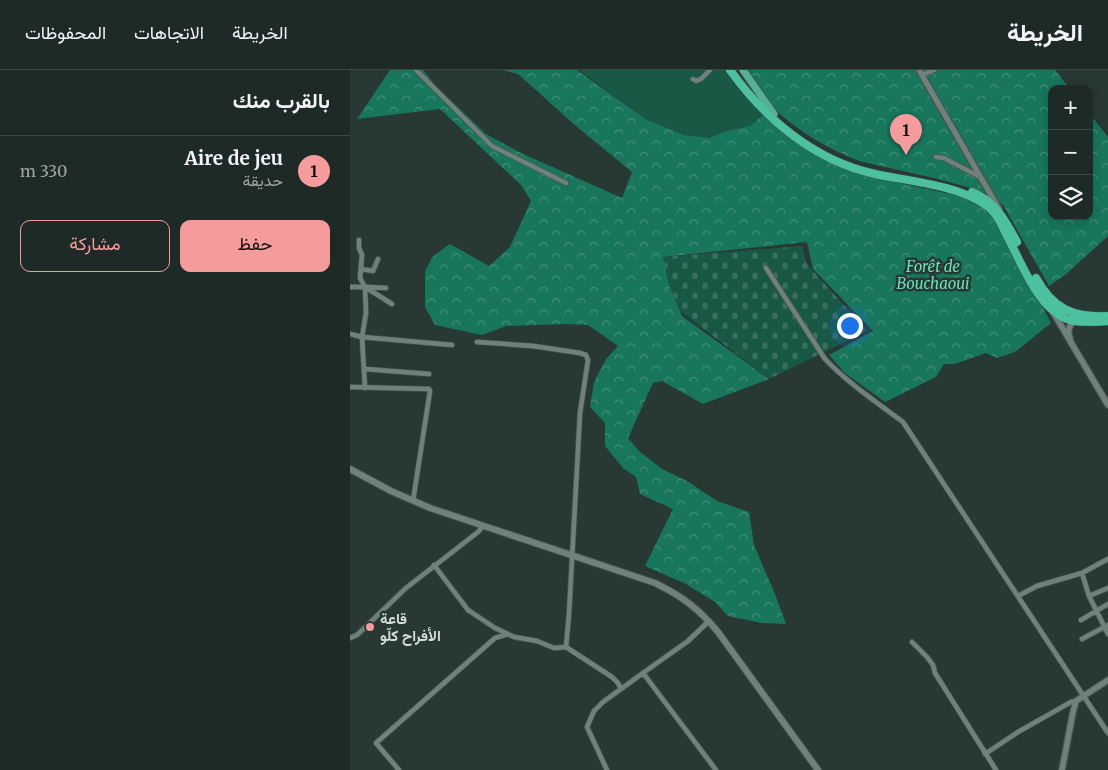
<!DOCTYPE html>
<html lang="ar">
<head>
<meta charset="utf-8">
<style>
  body { margin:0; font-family:Merriweather,Vazirmatn,serif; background:#2b3632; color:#f1f3f6; direction:rtl }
  .controls { position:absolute; right:15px; top:15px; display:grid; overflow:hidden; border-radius:10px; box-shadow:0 2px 12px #0003 }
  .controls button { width:45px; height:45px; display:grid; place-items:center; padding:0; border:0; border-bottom:1px solid #3c4643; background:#1e2a26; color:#f1f3f6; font:25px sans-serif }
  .you { position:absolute; left:499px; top:255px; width:18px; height:18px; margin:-12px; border:4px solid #fff; border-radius:50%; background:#1a73e8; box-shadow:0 0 0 8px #1a73e833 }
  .badge { display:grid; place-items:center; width:32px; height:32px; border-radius:50%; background:#f59b9b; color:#111; font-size:16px; font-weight:700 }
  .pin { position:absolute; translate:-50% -41px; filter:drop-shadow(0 1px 2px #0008) }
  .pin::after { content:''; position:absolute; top:26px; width:18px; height:15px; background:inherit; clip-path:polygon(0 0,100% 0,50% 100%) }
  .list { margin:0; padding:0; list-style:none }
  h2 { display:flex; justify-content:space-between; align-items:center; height:65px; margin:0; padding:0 20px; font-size:21px }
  h2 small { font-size:16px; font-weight:400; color:#a1a7a7 }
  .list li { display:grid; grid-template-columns:32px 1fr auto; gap:15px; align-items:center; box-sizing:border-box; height:70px; padding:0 20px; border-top:1px solid #3c4643 }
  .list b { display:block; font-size:19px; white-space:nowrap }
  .list p { margin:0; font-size:16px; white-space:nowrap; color:#a1a7a7 }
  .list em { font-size:16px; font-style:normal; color:#a1a7a7 }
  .actions { display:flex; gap:10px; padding:15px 20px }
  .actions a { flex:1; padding:11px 0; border:1px solid #f59b9b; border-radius:10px; text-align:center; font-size:18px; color:#f59b9b }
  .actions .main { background:#f59b9b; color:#111 }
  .icon { flex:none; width:28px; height:28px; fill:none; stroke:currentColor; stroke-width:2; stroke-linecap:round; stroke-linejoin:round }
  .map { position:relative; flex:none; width:758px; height:700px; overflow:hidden; direction:ltr }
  header { display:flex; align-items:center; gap:30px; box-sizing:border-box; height:70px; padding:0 25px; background:#1e2a26; border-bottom:1px solid #3c4643 }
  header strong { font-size:24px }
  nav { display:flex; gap:28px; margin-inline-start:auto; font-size:18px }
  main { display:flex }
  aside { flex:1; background:#1e2a26 }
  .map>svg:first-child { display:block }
  .grass { fill:#185845 }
  .forest { fill:url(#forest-crowns) }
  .cemetery { fill:url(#cemetery-stones) }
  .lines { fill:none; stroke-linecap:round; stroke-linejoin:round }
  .minor-casing { stroke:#47544f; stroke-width:6 }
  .tertiary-casing { stroke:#47544f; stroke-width:8 }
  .secondary-casing { stroke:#47544f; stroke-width:8 }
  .primary-casing { stroke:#47544f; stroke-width:9 }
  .trunk-casing { stroke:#47544f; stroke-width:9 }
  .minor { stroke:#6f817a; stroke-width:4.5 }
  .tertiary { stroke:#6f817a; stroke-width:5.5 }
  .secondary { stroke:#6f817a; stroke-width:6 }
  .primary { stroke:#55b196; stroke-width:7 }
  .trunk { stroke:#4cc19f; stroke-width:8 }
  .poi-dot { fill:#f59b9b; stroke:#283832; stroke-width:2 }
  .labels { text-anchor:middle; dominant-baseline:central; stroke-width:5; stroke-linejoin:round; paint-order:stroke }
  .park-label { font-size:15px; font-style:italic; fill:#68e2bb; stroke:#283832 }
  .poi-label { font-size:15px; font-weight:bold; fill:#d3ddd9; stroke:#283832; text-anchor:start }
</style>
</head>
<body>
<header>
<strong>الخريطة</strong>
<nav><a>الخريطة</a><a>الاتجاهات</a><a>المحفوظات</a></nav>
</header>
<main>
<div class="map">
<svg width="758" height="700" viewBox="0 0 758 700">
  <defs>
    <pattern id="forest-crowns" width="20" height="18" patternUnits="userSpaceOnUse" patternTransform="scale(1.25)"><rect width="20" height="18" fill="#17765c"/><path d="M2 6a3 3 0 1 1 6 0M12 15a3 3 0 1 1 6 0" fill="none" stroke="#438f7a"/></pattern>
    <pattern id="cemetery-stones" width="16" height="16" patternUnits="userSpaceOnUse" patternTransform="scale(1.25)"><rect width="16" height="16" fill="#185845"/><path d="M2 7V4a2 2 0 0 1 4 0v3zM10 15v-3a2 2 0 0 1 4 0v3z" fill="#39705f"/></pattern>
  </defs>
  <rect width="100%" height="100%" fill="#283832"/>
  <path class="grass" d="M229,0H376C385,17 399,31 414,44L400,56L377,61L359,68L334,65L297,50Z"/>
  <path class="forest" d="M40,0H73L86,16L136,64L171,83L272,128L282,102L226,56L168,4L152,0H227L297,50L334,65L359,68L377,61L400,56L414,44L436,64L481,92L508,104L619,128L632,133L643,145L655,164L701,253L665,282L647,288L636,283L605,294H594L586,307L535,332L495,303L479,285L523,261L463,199L457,172L313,187L319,215L332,246L419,309L353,334L312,311L303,313L278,368L289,381L312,399L337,411L367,431L399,442L404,475L425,524L436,554L412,553L378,546L365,532L336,514L295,496L323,439L290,424L286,407L273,398L255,376V353L240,337L244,312L256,289L268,276L238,255L214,254L156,256L132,265L85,255L75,237V202L82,187L100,174L139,196L160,177L181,131L171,115L90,39L7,49Z
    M398,0H705L720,19H702V146H739V43L758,67V166L715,205L699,216L653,135L634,123L617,117L584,108L513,92C485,83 445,60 424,38C414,27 406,13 398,0Z"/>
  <path class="cemetery" d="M452,176L457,194L517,261L419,309L330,241L319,215L313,187Z"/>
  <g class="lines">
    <defs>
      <path id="minor" d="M66,0L142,76L216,113
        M572,5L584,0
        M343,9L346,11L351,9L360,0
        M586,87L594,88L630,107
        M9,170V178L12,185L10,208L15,217L16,243L12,267L15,318
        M416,198L475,289C498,313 526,332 553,352L758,663
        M11,199L23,201L28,189
        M0,217H15L42,234
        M17,217L36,218
        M0,264L12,267L102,275
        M15,299L79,304
        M0,317L79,319L80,321L63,431
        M84,495L118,540L145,558L164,567L187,571L204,578L216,577L219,544L230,343L238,290L236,285L230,283L183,276L127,272
        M732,503L739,526L758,564
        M668,526L687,516L732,503L758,489
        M739,526L758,518
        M731,550L758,534
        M359,551L338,571L293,603L366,700
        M0,568L7,565L56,518L128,462L133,456
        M732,569L758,555
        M562,572L577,587L583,595L585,603L646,700
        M216,577L262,607L268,613L271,619
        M635,684L668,662L721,632L726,631
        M49,700L26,673L145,568L158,564
        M257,700L237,657L244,641L253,632L293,603"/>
      <path id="tertiary" d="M569,0L649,139
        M703,242L758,335
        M720,268C717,261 719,254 726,251
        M712,700L723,642L726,631L758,610"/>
      <path id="secondary" d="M0,399L41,421L80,438L305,513C332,526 349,539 368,562L468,700"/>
      <path id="primary" d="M393,0L424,44"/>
      <path id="trunk" d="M380,0C415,49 465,91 525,104C558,111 606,115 634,134C645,140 651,153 656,164C671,191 688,241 720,250C732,253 746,252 758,251
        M622,122C646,132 655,150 667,172
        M686,208C703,239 723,248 758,246"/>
    </defs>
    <use href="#minor" class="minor-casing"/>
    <use href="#tertiary" class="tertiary-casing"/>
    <use href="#secondary" class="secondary-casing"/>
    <use href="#primary" class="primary-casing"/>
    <use href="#trunk" class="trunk-casing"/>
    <use href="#minor" class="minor"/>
    <use href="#tertiary" class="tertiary"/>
    <use href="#secondary" class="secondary"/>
    <use href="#primary" class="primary"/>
    <use href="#trunk" class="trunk"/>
  </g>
  <circle class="poi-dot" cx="20" cy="557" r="5"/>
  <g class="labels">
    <g class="park-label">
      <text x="583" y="196">Forêt de<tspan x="583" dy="17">Bouchaoui</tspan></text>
    </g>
    <g class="poi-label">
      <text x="30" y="548">قاعة<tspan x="30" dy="17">الأفراح كلّو</tspan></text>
    </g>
  </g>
</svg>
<div class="controls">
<button>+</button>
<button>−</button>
<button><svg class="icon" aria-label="layers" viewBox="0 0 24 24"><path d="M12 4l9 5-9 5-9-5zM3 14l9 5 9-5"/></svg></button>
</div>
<div class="you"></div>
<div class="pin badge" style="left:556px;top:85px">1</div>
</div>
<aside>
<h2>بالقرب منك<small></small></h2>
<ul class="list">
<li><span class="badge">1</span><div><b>Aire de jeu</b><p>حديقة</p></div><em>330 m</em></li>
</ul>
<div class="actions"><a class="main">حفظ</a><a>مشاركة</a></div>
</aside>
</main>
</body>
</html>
